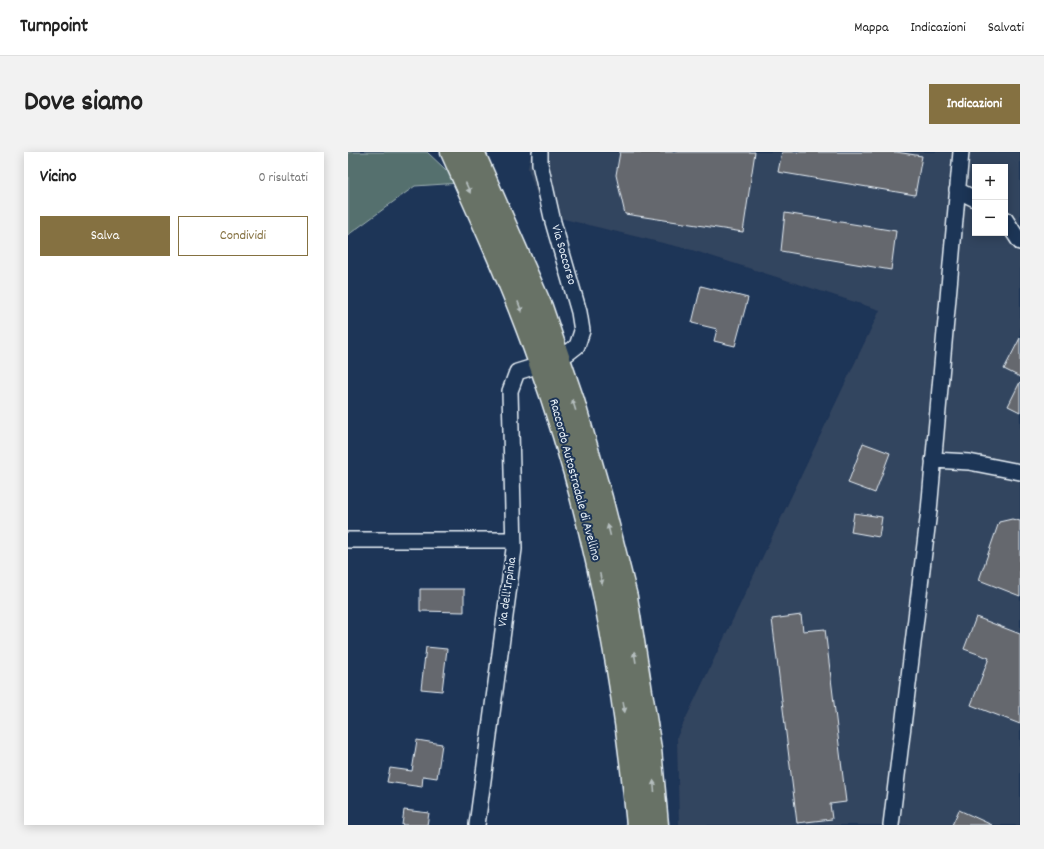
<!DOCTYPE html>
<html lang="it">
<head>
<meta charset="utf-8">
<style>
  body { margin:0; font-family:Dekko,sans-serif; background:#f2f2f2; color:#222 }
  .controls { position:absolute; right:12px; top:12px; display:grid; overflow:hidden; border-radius:0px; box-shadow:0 2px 10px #0003 }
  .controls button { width:36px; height:36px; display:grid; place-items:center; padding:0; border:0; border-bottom:1px solid #e0e0e0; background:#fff; color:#222; font:20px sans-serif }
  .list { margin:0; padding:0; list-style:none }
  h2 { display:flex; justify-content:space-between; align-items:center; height:52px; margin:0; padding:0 16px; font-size:17px }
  h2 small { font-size:13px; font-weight:400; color:#767676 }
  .actions { display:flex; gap:8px; padding:12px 16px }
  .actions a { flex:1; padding:9px 0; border:1px solid #857141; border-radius:0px; text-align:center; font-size:14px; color:#857141 }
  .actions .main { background:#857141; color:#fff }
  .map { position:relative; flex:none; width:672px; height:673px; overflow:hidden; border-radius:0px }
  header { display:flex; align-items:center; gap:24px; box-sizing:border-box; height:56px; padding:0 20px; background:#fff; border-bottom:1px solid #e0e0e0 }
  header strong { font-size:19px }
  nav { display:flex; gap:22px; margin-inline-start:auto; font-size:14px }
  .intro { display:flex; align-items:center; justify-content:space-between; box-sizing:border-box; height:96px; padding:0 24px }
  h1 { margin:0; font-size:28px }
  .button { padding:10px 18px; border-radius:0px; background:#857141; color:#fff; font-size:14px; font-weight:700 }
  main { display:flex; gap:24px; padding:0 24px }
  aside { flex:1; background:#fff; border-radius:0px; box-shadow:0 2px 10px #0003 }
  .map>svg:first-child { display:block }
  .built { fill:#33445e; fill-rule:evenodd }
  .green { fill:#54706e; stroke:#9eb0b3 }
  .building { fill:#65676e; stroke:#e8f1f8 }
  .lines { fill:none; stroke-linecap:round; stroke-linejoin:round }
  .minor-casing { stroke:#e8f1f8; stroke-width:18 }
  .highway-casing { stroke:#e8f1f8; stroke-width:25 }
  .minor { stroke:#1d3557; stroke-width:15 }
  .highway { stroke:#687266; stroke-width:22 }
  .oneway { fill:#b5bebe }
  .labels { text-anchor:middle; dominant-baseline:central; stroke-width:4; stroke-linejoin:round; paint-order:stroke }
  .street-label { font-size:13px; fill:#e8f1f8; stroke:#1d3557 }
</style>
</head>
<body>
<header>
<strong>Turnpoint</strong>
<nav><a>Mappa</a><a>Indicazioni</a><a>Salvati</a></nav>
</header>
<div class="intro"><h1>Dove siamo</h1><a class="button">Indicazioni</a></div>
<main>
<aside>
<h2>Vicino<small>0 risultati</small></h2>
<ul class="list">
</ul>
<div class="actions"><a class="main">Salva</a><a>Condividi</a></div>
</aside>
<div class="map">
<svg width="672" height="673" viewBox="0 0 672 673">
  <rect width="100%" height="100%" fill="#1d3557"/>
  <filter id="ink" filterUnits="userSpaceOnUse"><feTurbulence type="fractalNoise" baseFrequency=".025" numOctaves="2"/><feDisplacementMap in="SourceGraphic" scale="8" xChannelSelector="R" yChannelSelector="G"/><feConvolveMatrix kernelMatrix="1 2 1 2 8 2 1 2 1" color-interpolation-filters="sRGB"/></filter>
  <g filter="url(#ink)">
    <path class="built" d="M183,0H672V673H331L329,585L532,158L344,98L195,62L180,16ZM627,15H657V81H627Z"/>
    <path class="green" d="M0,0H79L112,31L67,34L0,83Z"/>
    <path class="building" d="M272,0H407L395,80L277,62L268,23Z
      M434,0H548L574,4L567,43L430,20Z
      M437,61L548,79L543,118L433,99Z
      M353,134L400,146L387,194L366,189L369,177L344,171Z
      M672,186V225L656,217Z
      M672,230V260L660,254Z
      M515,291L542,301L527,341L500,331Z
      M506,361L534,365L531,385L503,380Z
      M664,367L672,369V444L631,428L651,370Z
      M72,437H116V460L72,459Z
      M453,463L455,479L477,477L498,650L482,652L484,667L449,671L424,467Z
      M628,465L672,482V572L623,553L641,506L616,497Z
      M78,495L99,497L94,539L73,537Z
      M69,588L94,592L89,626L75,624L74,635L39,630L42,616L64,619Z
      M56,658L81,661L79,673H54Z
      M611,658L644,673H604Z"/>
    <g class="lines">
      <defs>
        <path id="minor" d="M192,0V12L205,70L231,160L234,179L229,194L220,201
          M609,38L627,47
          M657,67L672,90
          M585,308L621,310L672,320
          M0,388H165
          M129,673L166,397L162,239L169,220L182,216
          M543,673L581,359L613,0"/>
        <path id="highway" d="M104,0C135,69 166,137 191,208C245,357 275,515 290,673
          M125,0L193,155L225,249L253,346L278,445L302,597L309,673"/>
      </defs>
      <use href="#minor" class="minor-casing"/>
      <use href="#highway" class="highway-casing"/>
      <use href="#minor" class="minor"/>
      <use href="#highway" class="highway"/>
    </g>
    <defs><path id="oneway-solid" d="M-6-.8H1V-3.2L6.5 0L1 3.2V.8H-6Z"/></defs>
    <g class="oneway">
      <use href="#oneway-solid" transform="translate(120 36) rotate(66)"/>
      <use href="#oneway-solid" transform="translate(172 155) rotate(69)"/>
      <use href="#oneway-solid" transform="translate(226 253) rotate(-107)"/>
      <use href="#oneway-solid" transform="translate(261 378) rotate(-104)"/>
      <use href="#oneway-solid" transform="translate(253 427) rotate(78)"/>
      <use href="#oneway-solid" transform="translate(287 505) rotate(-99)"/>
      <use href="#oneway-solid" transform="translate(276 555) rotate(81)"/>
      <use href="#oneway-solid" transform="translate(306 634) rotate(-95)"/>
    </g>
  </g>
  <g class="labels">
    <g class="street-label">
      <text transform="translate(215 103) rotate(74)">Via Soccorso</text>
      <text transform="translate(226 328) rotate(75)">Raccordo Autostradale di Avellino</text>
      <text transform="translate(160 440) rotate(-82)">Via dell'Irpinia</text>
    </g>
  </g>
</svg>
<div class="controls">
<button>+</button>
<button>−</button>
</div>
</div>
</main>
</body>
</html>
